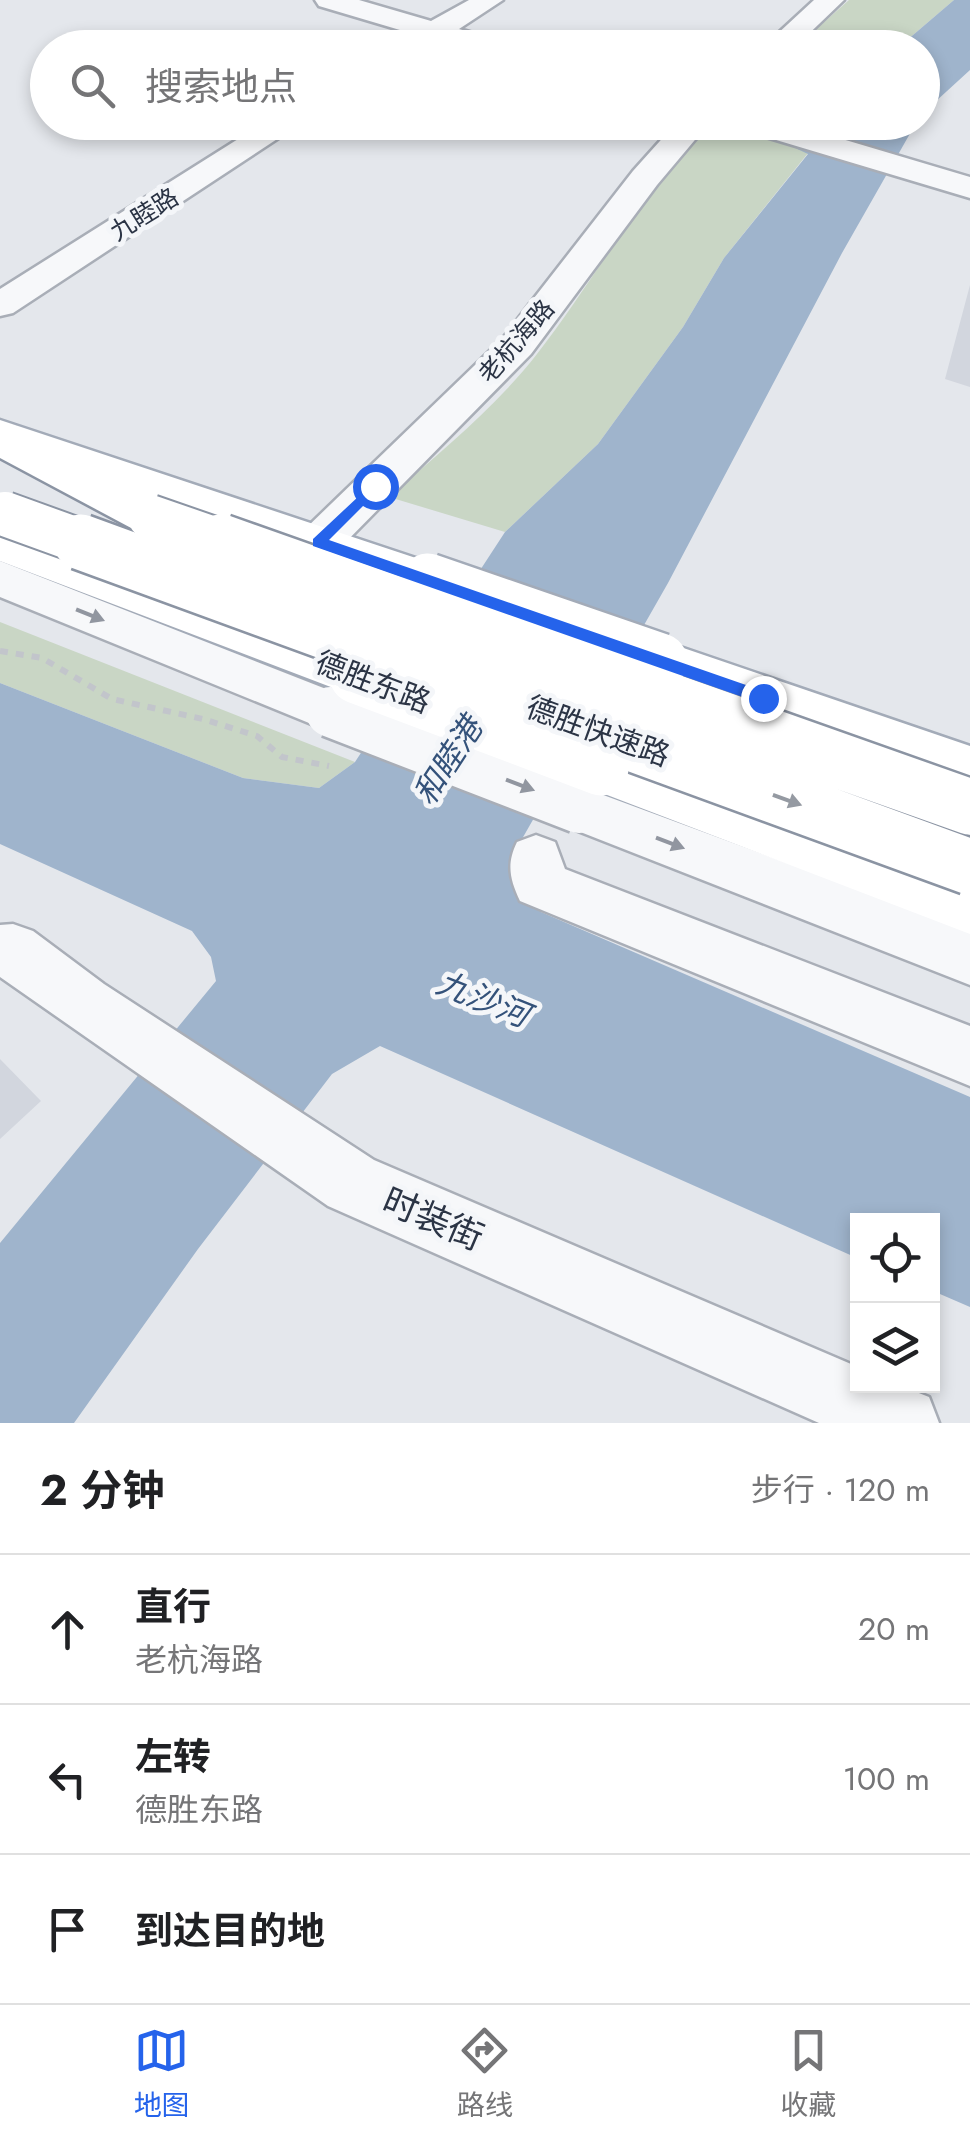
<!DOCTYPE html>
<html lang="zh">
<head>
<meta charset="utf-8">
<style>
  body { margin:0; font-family:Jost,"Noto Sans SC",sans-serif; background:#f6f6f6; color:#202124 }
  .controls { position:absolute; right:30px; bottom:30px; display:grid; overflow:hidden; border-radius:0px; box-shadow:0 5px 15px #0003 }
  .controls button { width:90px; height:90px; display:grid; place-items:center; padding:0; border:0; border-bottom:2px solid #e0e0e0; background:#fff; color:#202124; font:50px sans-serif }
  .stop { position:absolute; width:30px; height:30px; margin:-22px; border:8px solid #2563eb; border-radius:50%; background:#fff }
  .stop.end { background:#2563eb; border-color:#fff; box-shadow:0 2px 10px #0008 }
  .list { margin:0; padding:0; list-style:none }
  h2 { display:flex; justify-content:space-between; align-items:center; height:130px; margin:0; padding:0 40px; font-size:42px }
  h2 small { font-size:32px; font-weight:400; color:#757577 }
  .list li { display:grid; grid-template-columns:65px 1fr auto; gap:30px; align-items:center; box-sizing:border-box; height:150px; padding:0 40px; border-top:2px solid #e0e0e0 }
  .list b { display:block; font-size:38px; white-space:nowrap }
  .list p { margin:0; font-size:32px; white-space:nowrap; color:#757577 }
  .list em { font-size:32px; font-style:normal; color:#757577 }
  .icon { flex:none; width:55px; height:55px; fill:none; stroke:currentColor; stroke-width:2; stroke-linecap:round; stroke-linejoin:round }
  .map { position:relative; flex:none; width:970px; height:1423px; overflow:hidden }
  .search { position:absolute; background:#fff; box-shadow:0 5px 15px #0003; left:30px; right:30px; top:30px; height:110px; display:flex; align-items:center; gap:25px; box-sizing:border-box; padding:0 35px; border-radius:55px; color:#757577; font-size:38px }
  .sheet { height:580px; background:#fff }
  nav { display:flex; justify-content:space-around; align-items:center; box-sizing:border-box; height:140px; border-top:2px solid #e0e0e0; background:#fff; font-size:28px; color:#757577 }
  nav a { display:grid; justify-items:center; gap:5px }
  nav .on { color:#2563eb }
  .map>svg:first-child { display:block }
  .built { fill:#d2d6de }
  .green { fill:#c9d6c5 }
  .water { fill:#9fb4cc }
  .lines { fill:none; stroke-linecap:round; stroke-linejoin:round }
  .minor-casing { stroke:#a9aeb7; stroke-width:5 }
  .major-casing { stroke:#a3abb8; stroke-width:5 }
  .highway-casing { stroke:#8b94a3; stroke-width:5 }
  .path { stroke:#c2c5cb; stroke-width:6; stroke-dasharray:8 8; stroke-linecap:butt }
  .minor { fill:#f7f8fa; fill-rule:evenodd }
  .major { fill:#fff; fill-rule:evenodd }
  .highway { fill:#fff; fill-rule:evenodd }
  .minor-bridge-casing { stroke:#a9aeb7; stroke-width:55; stroke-linecap:butt }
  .major-bridge-casing { stroke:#a3abb8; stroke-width:60; stroke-linecap:butt }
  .highway-bridge-far1-casing { stroke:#8b94a3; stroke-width:48; stroke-linecap:butt }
  .highway-bridge-casing { stroke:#8b94a3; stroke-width:60; stroke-linecap:butt }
  .minor-bridge { stroke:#f7f8fa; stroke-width:50 }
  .major-bridge { stroke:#fff; stroke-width:55 }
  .highway-bridge-far1 { stroke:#fff; stroke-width:44 }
  .highway-bridge { stroke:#fff; stroke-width:55 }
  .oneway { fill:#9196a0 }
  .oneway2 { fill:#959aa2 }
  .route { fill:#2563eb }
  .labels { text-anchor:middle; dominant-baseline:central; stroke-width:10; stroke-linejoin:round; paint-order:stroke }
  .far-street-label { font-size:25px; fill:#2b3445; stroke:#f4f6f9 }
  .street-label { font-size:30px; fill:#2b3445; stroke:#f4f6f9 }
  .water-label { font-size:32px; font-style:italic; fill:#34527a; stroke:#f4f6f9 }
  .near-street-label { font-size:35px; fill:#2b3445; stroke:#f4f6f9 }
</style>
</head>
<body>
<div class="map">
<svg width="970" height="1423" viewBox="0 0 970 1423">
  <rect width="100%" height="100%" fill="#e4e7ec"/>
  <path class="built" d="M970,285V387L945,379Z
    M0,1059L41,1101L0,1139Z"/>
  <path class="green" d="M849,0H954L899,47L795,48Z
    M712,123H816L794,147L808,153L724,258L683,327L598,444L505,532L389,497C440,452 495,408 537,354C597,277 641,191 712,123Z
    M0,622L355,762L319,788L243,778L0,683Z"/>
  <path class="water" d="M954,0H970V70L923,113L922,48L899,47Z
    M816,123H916L842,253L668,583L522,839L519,870L541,912L970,1097V1307L933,1291L932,1220H858L857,1258L380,1046L332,1074L198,1249L74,1423H0V1243L216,981L211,957L192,931L0,844V683L243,778L319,788L355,762L505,532L598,444L683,327L724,258L808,154L793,147Z"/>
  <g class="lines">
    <defs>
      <path id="minor" d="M315,0H359L431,21L469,0H503L459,29L504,42L508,48C477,48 448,42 419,48L406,39L410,33L319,6Z
        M814,0H844L794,48H762Z
        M265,122H303L13,313L0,316V289Z
        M677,122H710L657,185L531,354L335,553L319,558L303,553L297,542L303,531L503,338L633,171Z
        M735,122H785L970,177V198L739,129Z
        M0,561L349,698L356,712L349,726L331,732L0,597Z
        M579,786L970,931V985L560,824L552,808L560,792Z
        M536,835L555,842L565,869L970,1026V1086L520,901C510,880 506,864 517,842Z
        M13,924L33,931L104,984L374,1160L858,1367V1386H901L929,1397L939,1423H819L328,1206L0,977V925Z"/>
      <path id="major" d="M0,420L446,568L453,581L446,594L428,600L0,451Z
        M0,524L376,661L384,676L376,691L357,697L0,561Z
        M660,640L970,746V794L641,676L633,661L641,646Z
        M601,744L970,878V934L581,785L573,768L581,751Z"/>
      <path id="highway" d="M0,424L16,428L167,505L174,517L167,529L150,534L133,529L0,458Z"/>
    </defs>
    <use href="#minor" class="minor-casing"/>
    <use href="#major" class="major-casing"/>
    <use href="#highway" class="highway-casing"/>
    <path class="path" d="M0,651L42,658L112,699L203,719L257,736L282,757L329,766"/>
    <use href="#minor" class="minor"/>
    <use href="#major" class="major"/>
    <use href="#highway" class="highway"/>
    <defs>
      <path id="minor-bridge" d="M331,712L579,808"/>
      <path id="major-bridge" d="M428,581L660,661
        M357,676L601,768"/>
      <path id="highway-bridge-far1" d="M5,514L88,544
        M150,517L228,544"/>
      <path id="highway-bridge" d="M81,542L970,867
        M221,542L970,807"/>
    </defs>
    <use href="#minor-bridge" class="minor-bridge-casing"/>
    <use href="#major-bridge" class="major-bridge-casing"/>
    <use href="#highway-bridge-far1" class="highway-bridge-far1-casing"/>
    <use href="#highway-bridge" class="highway-bridge-casing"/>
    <use href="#minor-bridge" class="minor-bridge"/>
    <use href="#major-bridge" class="major-bridge"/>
    <use href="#highway-bridge-far1" class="highway-bridge-far1"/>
    <use href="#highway-bridge" class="highway-bridge"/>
  </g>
  <defs><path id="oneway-solid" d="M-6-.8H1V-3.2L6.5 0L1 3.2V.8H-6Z" transform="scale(2.5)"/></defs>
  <g class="oneway">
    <use href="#oneway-solid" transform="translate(90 615) rotate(22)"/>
    <use href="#oneway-solid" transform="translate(520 785) rotate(21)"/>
    <use href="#oneway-solid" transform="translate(670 843) rotate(21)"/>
  </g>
  <use class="oneway2" href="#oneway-solid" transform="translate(787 800) rotate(20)"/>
  <path class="route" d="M375,481L380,483V489L329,540L769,693V702H757L313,546V539Z"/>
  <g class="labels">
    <g class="far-street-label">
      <text transform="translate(144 214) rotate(-32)">九睦路</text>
      <text transform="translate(516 341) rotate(-49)">老杭海路</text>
    </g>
    <g class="street-label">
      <text transform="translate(373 682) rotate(21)">德胜东路</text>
      <text transform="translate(598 731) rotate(20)">德胜快速路</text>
    </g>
    <g class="water-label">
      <text transform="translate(448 761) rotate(-57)">和睦港</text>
      <text transform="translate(483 999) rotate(22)">九沙河</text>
    </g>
    <g class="near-street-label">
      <text transform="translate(433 1219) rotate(23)">时装街</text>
    </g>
  </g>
</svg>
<div class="controls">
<button><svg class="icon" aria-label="locate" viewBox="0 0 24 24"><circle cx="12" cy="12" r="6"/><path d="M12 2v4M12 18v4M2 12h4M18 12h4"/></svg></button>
<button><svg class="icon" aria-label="layers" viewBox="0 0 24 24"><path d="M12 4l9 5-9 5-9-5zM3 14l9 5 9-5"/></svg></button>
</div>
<div class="stop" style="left:375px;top:486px"></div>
<div class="stop end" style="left:763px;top:698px"></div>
<div class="search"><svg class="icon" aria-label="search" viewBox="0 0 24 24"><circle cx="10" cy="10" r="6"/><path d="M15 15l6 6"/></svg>搜索地点</div>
</div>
<section class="sheet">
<h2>2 分钟<small>步行 · 120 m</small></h2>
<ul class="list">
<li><svg class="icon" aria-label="ahead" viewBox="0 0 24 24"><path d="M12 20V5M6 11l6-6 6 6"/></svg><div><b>直行</b><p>老杭海路</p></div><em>20 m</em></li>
<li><svg class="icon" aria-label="left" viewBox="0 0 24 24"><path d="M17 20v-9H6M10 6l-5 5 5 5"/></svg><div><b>左转</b><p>德胜东路</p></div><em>100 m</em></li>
<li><svg class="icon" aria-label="arrive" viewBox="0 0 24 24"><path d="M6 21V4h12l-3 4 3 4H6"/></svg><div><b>到达目的地</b></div></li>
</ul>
</section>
<nav>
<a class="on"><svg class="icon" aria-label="map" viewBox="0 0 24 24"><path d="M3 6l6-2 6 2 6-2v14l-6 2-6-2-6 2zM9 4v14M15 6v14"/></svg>地图</a>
<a><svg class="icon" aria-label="directions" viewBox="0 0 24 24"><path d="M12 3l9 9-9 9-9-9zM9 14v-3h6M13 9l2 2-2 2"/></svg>路线</a>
<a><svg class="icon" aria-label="saved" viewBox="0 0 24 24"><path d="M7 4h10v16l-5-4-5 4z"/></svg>收藏</a>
</nav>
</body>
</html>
